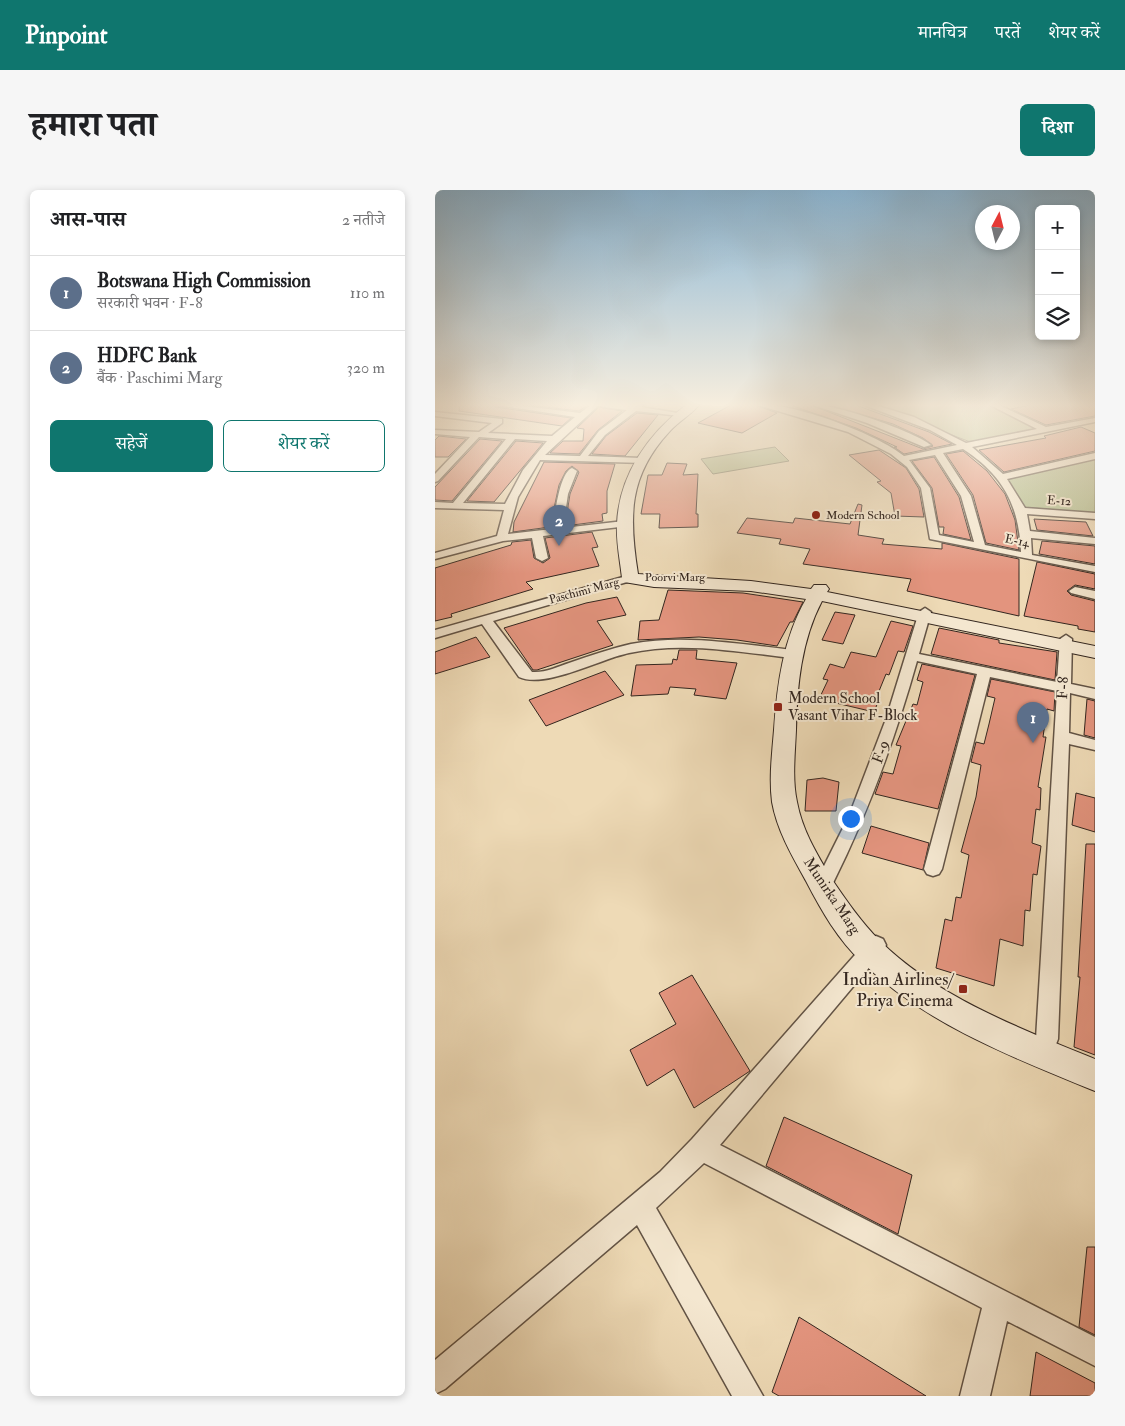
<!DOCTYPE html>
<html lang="hi">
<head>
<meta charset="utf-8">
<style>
  body { margin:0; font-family:"IM FELL Double Pica","Noto Serif Devanagari",serif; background:#f6f6f6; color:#202124 }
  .controls { position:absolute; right:15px; top:15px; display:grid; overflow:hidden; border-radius:8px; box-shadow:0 2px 8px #0003 }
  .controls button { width:45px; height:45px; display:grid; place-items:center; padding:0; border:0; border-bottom:1px solid #e0e0e0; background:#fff; color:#202124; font:25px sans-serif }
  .compass { position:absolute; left:540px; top:15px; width:45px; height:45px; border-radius:50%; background:#fff; box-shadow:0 2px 8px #0003; rotate:7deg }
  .you { position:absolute; left:415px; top:628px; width:18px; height:18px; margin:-12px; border:4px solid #fff; border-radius:50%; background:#1a73e8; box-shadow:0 0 0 8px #1a73e833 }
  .badge { display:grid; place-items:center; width:32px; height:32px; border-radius:50%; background:#0f766e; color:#fff; font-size:16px; font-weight:700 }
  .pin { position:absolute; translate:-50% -41px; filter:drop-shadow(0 1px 2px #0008) }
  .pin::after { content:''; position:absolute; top:26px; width:18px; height:15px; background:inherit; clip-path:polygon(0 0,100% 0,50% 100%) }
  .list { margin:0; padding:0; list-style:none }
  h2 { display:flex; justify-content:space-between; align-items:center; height:65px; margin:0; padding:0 20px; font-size:21px }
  h2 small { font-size:16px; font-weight:400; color:#757577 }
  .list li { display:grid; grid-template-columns:32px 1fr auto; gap:15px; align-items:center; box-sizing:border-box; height:75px; padding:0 20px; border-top:1px solid #e0e0e0 }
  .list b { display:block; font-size:19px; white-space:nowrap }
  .list p { margin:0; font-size:16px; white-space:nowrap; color:#757577 }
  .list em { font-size:16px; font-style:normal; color:#757577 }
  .actions { display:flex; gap:10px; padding:15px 20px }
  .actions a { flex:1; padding:11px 0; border:1px solid #0f766e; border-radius:8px; text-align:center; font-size:18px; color:#0f766e }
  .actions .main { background:#0f766e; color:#fff }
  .icon { flex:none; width:28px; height:28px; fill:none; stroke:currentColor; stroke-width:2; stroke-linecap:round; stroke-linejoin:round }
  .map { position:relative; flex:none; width:660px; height:1206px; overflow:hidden; border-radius:8px }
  header { display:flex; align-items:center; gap:30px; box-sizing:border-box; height:70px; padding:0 25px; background:#0f766e; color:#fff }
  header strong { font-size:24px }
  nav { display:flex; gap:28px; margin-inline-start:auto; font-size:18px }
  .intro { display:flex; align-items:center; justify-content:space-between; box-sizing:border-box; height:120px; padding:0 30px }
  h1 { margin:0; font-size:35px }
  .button { padding:12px 22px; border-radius:8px; background:#0f766e; color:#fff; font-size:18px; font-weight:700 }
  main { display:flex; gap:30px; padding:0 30px }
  aside { flex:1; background:#fff; border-radius:8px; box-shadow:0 2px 8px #0003 }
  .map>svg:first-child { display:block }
  .green { fill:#b5c090; stroke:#747358 }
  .building { fill:#e3947e; stroke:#33261f }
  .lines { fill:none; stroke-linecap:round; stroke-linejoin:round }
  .street-casing { stroke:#625345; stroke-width:3 }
  .secondary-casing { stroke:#33261f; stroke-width:2 }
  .street { fill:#f4e7d0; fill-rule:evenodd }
  .secondary { fill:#f4e7d0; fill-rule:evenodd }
  .poi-dot { fill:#8f2418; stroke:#f4e7d0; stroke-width:2 }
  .labels { text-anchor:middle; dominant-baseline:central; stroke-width:4; stroke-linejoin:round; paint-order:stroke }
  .far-street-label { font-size:12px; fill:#33261f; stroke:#f4e7d0 }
  .far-poi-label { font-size:12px; fill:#33261f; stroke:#f4e7d0; text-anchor:start }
  .street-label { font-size:15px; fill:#33261f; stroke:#f4e7d0 }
  .poi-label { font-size:15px; fill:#33261f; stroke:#f4e7d0; text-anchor:start }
  .near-poi-label { font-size:18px; fill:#33261f; stroke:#f4e7d0; text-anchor:end }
</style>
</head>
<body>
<header>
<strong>Pinpoint</strong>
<nav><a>मानचित्र</a><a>परतें</a><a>शेयर करें</a></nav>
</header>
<div class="intro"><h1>हमारा पता</h1><a class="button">दिशा</a></div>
<main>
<aside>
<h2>आस-पास<small>2 नतीजे</small></h2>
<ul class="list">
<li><span class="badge" style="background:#5c6f8a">1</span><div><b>Botswana High Commission</b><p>सरकारी भवन · F-8</p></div><em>110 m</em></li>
<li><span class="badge" style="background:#5c6f8a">2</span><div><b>HDFC Bank</b><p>बैंक · Paschimi Marg</p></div><em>320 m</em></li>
</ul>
<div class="actions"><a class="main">सहेजें</a><a>शेयर करें</a></div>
</aside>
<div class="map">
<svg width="660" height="1206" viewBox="0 0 660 1206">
  <rect width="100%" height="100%" fill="#eedab6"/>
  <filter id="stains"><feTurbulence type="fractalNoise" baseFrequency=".004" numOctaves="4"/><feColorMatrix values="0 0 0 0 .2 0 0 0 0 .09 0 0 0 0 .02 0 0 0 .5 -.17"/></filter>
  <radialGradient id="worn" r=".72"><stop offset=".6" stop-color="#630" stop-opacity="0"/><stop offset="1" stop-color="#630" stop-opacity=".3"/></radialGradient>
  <path class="green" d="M443,215H555L605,239L538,253L441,216Z
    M340,257L354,271L278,284L266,269Z
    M660,268V323L587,317L567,287Z"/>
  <path class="building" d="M25,215H59L61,217L136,228L127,236L24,221Z
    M93,215H153L144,221Z
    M296,215H321L342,223L307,243L263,233Z
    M355,215H376L488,259L498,256L488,248L458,234L393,215H421L494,242L517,254L469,264L459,257H462L421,238Z
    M595,215H660V226L611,235L576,219Z
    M164,217L187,221L163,240L144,264L115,263L128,251H148L149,239L142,238Z
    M202,223L223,225L190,266L157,264L171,246Z
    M646,237L660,243V261L569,282L544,260L611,248L609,246Z
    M4,246L31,249L13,267H0V250Z
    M45,249L67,251L17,311L0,310V297Z
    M81,251L108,253L59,312L32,311Z
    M444,260L471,278L484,299L489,327L460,326L456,303L442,292L446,291L414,265Z
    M528,261L552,281L570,304L580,330L584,360L551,353L538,305L511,264Z
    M499,267L524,307L536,350L508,344L509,337H504L497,298L477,271Z
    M109,272L180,274L172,301V323L167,324L168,331L130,336L135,304L144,282L137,276L131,281L124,295L115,337L78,342L79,332Z
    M232,273L252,274L248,285L263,284L261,324H263V337L224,338L225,324H206L213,285H227Z
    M423,314L427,315L423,345L449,349L447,354L507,359V353L584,369V426L472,401L476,389L368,374L375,359L344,354L346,349L302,343L312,328L358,333L360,328L415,334Z
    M599,329L651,332L658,346L602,340Z
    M157,342L163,357L157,358L164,376L91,392L98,399L16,424L17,427L0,431V378L76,355L77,352L96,350L99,368L108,373L115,368L110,348Z
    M607,351L660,356V374L604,364Z
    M602,372L660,384V399L640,395L632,401L636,405L660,411V442L643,439V436L589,426Z
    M233,400L308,403L368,412L358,432H355L342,456L302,450L264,447L203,450L205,431L224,430Z
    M182,407L191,425L162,431L178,455L102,480H98L69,438L151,413Z
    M400,422L420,425L408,454L387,450Z
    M456,431L478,436L469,462L463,461L454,485L451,484L442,506L445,507L439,522L384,509L393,490L388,489L395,474L409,478L416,462L441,467Z
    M504,438L564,450V453L622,462L620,490L496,464Z
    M41,447L55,467L0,484V462Z
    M244,460H262L261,469L302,473L291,509L259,505L261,499L235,497L233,504L196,506L201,475L237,474L238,469L242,470Z
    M487,474L540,485L503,619L440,604L448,582L458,584L466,556L461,555L478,514L482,515L488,492L482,490Z
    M170,481L189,505L111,536L94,510Z
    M556,489L620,502L619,521L612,519L608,547H611L603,597L606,598L605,620L601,619L597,653L606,656L602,685L598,684L595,721L590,720L588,756L565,749L559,796L501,778L510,729L517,731L521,707L526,708L534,665L526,662L541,607L546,575L536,572L541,552L549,554L554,534L560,508L552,506Z
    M652,509L660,511V548L649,545Z
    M388,588L404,592L401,621H370L372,590Z
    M641,603L660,608V642L637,635Z
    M436,636L494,653L488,680L427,663Z
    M651,654H660V865L639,857L645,787H643Z
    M257,785L315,881L259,918L239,879L212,896L195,860L241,834L224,803Z
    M349,927L477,985L463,1044L331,976Z
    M652,1057H660V1145L644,1137Z
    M364,1127L491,1206H344L337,1202Z
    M601,1162L660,1193V1206H595Z"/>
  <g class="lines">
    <defs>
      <path id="street" d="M61,215H81L145,223L156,215H164L110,265L145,266L164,241L192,220L168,217L164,215H208L206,217L249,224L245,226L201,221L170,245L153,266L206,268L210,271L209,273L105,270L83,307L73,344L117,339C120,326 124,283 137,278L142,281L133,304L128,338L189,331L194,334L193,336L108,346L113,368L107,371L101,368L97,348L68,351L0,369V363L62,346L69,320L0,318V312L18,313L71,249L44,247L3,291L0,292V284L35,247L0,244V240L44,242L57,233L0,226V222L67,229V233L53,243L117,246L140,227ZM80,249L112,251L88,280L70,314L28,313Z
        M323,215C357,212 442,244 469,266L522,255L495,240L429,215H440L479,227L531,253L602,239L555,215H564L611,237L660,228V232L537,257L568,284L660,263V269L572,289L590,318L660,323V329L592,324L595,341L660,348V354L596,348L597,365L660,376V382L495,349L486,298L472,277L456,264L413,242ZM528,259C568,285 584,315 586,362L550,355L536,306L508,263ZM500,265L526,306L539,352L504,345L495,298L474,270Z
        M378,215C398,213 481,242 496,255L489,257L432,233Z
        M195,385L201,388L199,390L58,431L97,482C110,483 122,477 134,473C154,466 175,459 196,454C249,444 304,454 357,460L364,464L357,468C304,462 247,451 194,463C165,469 110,499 84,487L47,434L0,448V440Z
        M640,397L660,401V409L636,403L634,401Z
        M490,418L496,422L484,464L622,492L625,449L631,445L637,449L636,494L660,499V509L635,503L634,543L660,550V560L634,554L623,849L620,857L612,860L604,857L601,849L622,501L555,487L507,679L504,684L498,686L492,684L489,679L542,484L482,471C460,549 433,623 397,695L391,698L385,695L382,690L414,626L451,529L484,422Z
        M441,746L448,749L451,755L448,761L285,955L660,1147V1176L572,1131L555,1206H525L547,1118L269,973L221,1018L328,1206H297L202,1035L10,1199L0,1204V1170L225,982L257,949L434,749Z"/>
      <path id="secondary" d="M251,215H264C256,225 244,231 235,241C193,286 194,327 203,384L316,391L376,399L379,395H391L394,399L392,402L660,456V468L387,411C366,451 362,497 361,540C360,564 357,589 362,612C367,640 382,664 396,688C411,710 426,732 445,751C500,806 588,840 660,869V901C579,868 490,834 427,772C403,750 386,720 371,691C357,666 342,640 337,612C334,588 337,564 339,540C342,495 348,449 371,409L316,401L219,397L189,392L187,388C185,370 181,352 182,334C184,285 213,244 251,215Z"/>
    </defs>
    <use href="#street" class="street-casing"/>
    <use href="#secondary" class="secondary-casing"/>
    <use href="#street" class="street"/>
    <use href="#secondary" class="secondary"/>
  </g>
  <linearGradient id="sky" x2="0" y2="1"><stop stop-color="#8ab6d5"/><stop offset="0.56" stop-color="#f7eede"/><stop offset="1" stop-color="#f7eede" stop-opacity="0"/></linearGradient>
  <rect width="660" height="384" fill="url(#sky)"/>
  <g class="poi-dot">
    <circle cx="381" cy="325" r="5"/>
    <rect x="338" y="512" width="10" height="10" rx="2.5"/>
    <rect x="523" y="794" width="10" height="10" rx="2.5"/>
  </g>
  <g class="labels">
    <g class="far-street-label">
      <text transform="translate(624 311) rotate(4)">E-12</text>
      <text transform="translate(582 351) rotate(12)">E-14</text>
      <text x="240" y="387">Poorvi Marg</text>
      <text transform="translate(149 401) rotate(-15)">Paschimi Marg</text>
    </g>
    <g class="far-poi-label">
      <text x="391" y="325">Modern School</text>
    </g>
    <g class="street-label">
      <text transform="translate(628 498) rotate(-88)">F-8</text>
      <text transform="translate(446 562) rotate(-70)">F-9</text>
      <text transform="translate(397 706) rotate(56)">Munirka Marg</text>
    </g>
    <g class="poi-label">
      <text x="353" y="508">Modern School<tspan x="353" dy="17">Vasant Vihar F-Block</tspan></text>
    </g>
    <g class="near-poi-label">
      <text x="518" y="789">Indian Airlines/<tspan x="518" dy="21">Priya Cinema</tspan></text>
    </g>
  </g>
  <rect width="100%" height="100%" filter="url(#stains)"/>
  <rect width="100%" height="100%" fill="url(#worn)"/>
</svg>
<div class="controls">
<button>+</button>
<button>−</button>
<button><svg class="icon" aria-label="layers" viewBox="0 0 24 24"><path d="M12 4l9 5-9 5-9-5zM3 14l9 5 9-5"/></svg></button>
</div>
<svg class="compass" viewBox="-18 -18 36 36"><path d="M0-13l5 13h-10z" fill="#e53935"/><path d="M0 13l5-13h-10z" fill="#757577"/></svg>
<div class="you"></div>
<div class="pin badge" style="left:598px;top:553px;background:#5c6f8a">1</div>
<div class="pin badge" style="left:124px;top:356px;background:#5c6f8a">2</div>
</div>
</main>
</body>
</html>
